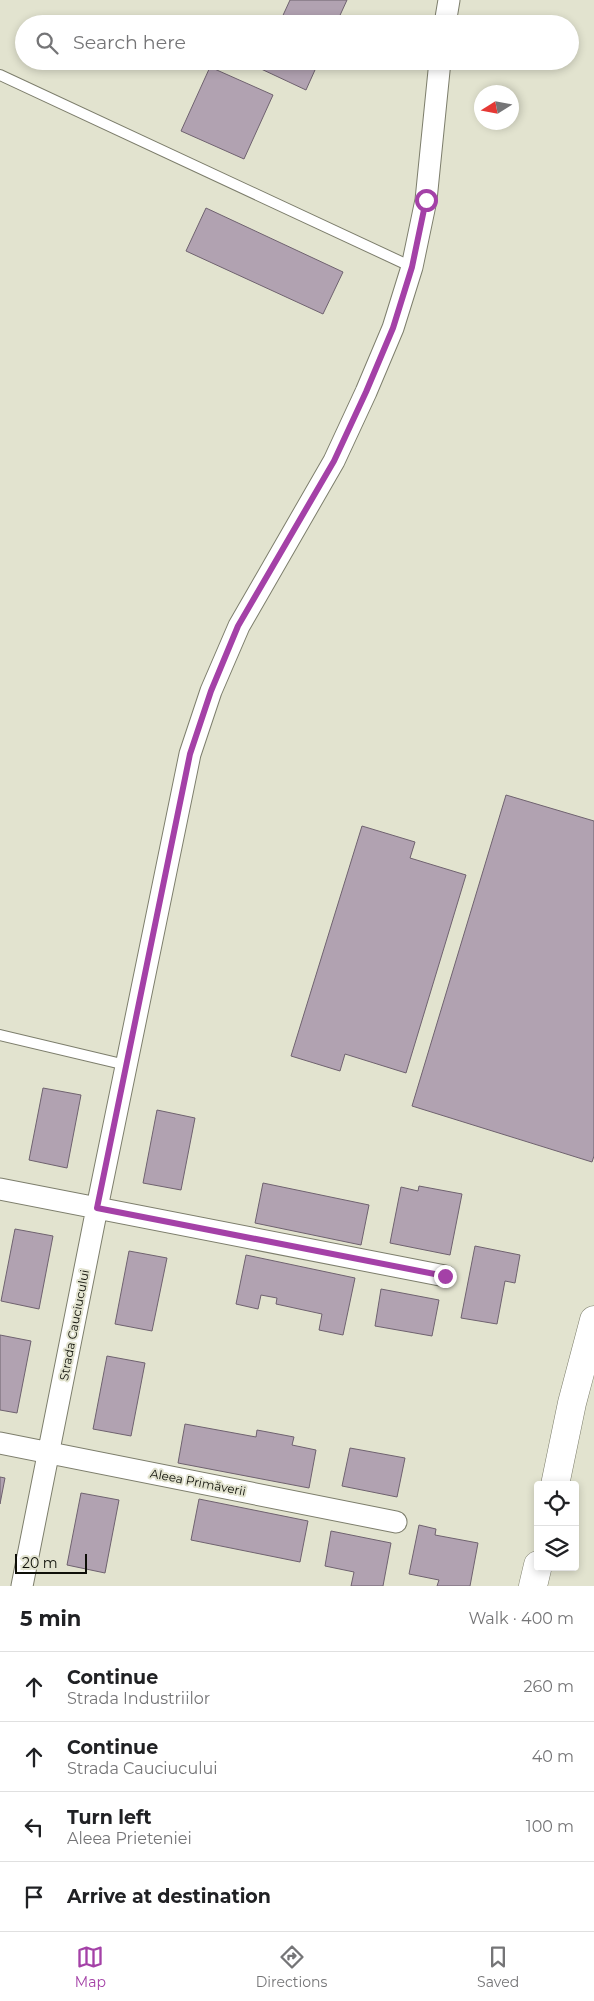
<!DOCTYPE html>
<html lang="en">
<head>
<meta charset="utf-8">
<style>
  body { margin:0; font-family:Montserrat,sans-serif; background:#f6f6f6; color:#202124 }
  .controls { position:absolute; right:15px; bottom:15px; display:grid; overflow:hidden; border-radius:5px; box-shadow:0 2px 8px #0003 }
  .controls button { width:45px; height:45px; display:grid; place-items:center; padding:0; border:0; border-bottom:1px solid #e0e0e0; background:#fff; color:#202124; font:25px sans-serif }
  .compass { position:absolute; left:474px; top:85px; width:45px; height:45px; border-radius:50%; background:#fff; box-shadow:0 2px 8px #0003; rotate:259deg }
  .scale { position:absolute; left:15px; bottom:12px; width:72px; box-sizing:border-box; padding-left:5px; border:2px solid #0e0f08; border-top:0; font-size:14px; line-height:18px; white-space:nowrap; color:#0e0f08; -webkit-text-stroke:4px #e2e3cf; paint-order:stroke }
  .stop { position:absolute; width:15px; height:15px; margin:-11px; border:4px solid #a441a7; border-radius:50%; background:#fff }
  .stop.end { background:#a441a7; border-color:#fff; box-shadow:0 1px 5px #0008 }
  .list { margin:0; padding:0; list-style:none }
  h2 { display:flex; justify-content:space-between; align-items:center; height:65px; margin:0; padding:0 20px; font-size:21px }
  h2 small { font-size:16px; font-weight:400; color:#757577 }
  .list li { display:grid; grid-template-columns:32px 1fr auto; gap:15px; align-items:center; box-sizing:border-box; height:70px; padding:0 20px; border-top:1px solid #e0e0e0 }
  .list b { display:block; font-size:19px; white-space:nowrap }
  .list p { margin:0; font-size:16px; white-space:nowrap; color:#757577 }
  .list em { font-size:16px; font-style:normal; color:#757577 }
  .icon { flex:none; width:28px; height:28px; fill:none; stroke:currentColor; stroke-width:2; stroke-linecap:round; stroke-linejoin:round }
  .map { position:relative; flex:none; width:594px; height:1586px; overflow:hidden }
  .search { position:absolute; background:#fff; box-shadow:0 2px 8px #0003; left:15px; right:15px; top:15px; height:55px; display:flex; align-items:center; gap:12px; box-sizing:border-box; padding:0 18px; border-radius:28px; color:#757577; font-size:19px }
  .sheet { height:345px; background:#fff }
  nav { display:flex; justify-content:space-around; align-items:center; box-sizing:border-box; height:70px; border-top:1px solid #e0e0e0; background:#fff; font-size:14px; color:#757577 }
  nav a { display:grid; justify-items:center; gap:2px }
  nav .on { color:#a441a7 }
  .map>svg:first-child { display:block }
  .building { fill:#b1a2b1; stroke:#6f626f }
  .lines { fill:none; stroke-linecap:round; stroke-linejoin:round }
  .lane-casing { stroke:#7d7e6c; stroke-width:12 }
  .street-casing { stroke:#7d7e6c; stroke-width:23 }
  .secondary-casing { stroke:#7d7e6c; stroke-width:29 }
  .lane { stroke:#fff; stroke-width:10 }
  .street { stroke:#fff; stroke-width:21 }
  .secondary { stroke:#fff; stroke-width:28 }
  .route { stroke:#a441a7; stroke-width:6 }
  .labels { text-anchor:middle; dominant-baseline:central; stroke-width:4; stroke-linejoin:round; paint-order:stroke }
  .street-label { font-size:12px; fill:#0e0f08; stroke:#e2e3cf }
</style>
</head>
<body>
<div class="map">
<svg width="594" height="1586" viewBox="0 0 594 1586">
  <rect width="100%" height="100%" fill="#e2e3cf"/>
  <path class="building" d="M290,0H347L336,24H279Z
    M262,61H319L306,90L259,68Z
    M210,67L273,95L244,159L181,131Z
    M206,208L343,272L323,314L186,251Z
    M506,795L594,821V1156L592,1162L412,1106Z
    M362,826L415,842L410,858L466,875L406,1073L345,1054L340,1071L291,1056Z
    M43,1088L81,1095L67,1168L29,1160Z
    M157,1110L195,1118L181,1190L143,1183Z
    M263,1183L369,1205L361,1245L255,1223Z
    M419,1186L462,1194L450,1255L390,1243L401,1187L418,1191Z
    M15,1229L53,1236L39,1309L1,1301Z
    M475,1246L520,1255L515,1283L505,1281L497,1324L461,1318Z
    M129,1251L167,1258L152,1331L115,1324Z
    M246,1255L355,1278L343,1335L319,1330L322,1314L276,1304L277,1298L261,1295L258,1309L236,1304Z
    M381,1289L439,1300L432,1336L375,1326Z
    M0,1335L31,1341L17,1413L0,1410Z
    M107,1356L145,1363L131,1436L93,1429Z
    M185,1424L256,1437L257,1430L294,1437L292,1445L316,1450L309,1488L178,1463Z
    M350,1448L405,1458L397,1497L342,1486Z
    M0,1477L5,1478L0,1504Z
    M81,1493L119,1500L105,1573L67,1565Z
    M199,1499L308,1521L300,1562L191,1540Z
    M419,1525L436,1529L435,1535L478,1543L470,1586H437L439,1580L409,1574Z
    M331,1531L391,1543L383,1586H351L354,1572L325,1566Z"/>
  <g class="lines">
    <defs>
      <path id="lane" d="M0,75L412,267
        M0,1035L126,1065"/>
      <path id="street" d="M445,24L449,0
        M0,1189L445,1276
        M0,1443L396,1522
        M22,1586L97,1208L190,754L211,691L239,626L334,461L366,392L393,328L412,267L426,200L440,61"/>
      <path id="secondary" d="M555,1485L572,1403L594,1320
        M533,1586L538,1565"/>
    </defs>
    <use href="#lane" class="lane-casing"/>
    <use href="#street" class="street-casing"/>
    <use href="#secondary" class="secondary-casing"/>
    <use href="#lane" class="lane"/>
    <use href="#street" class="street"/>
    <use href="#secondary" class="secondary"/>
  </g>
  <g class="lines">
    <path class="route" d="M426,200L412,267L393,328L366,392L334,461L238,626L211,691L190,754L97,1208L445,1276"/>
  </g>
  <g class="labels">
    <g class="street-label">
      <text transform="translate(74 1325) rotate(-79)">Strada Cauciucului</text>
      <text transform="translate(198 1482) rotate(11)">Aleea Primăverii</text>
    </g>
  </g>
</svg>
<div class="controls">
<button><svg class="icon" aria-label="locate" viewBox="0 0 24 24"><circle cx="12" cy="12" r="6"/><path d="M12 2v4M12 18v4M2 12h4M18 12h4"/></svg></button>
<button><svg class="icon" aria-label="layers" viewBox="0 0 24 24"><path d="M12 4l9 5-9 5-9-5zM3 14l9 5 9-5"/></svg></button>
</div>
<svg class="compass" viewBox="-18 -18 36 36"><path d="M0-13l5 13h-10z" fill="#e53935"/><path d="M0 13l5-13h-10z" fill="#757577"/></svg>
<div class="scale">20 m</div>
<div class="stop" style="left:426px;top:200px"></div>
<div class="stop end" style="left:445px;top:1276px"></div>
<div class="search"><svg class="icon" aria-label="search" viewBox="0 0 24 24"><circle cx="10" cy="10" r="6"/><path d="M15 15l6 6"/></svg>Search here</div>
</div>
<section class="sheet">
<h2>5 min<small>Walk · 400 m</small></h2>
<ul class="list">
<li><svg class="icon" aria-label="ahead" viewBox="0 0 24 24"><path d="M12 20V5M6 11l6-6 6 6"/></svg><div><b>Continue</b><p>Strada Industriilor</p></div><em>260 m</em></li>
<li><svg class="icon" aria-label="ahead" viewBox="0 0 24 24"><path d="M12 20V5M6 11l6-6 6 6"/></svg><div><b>Continue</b><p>Strada Cauciucului</p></div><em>40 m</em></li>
<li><svg class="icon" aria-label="left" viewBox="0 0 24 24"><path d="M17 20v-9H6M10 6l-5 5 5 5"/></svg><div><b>Turn left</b><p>Aleea Prieteniei</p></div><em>100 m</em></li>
<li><svg class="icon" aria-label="arrive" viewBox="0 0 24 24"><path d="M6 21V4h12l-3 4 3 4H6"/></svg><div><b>Arrive at destination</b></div></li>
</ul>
</section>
<nav>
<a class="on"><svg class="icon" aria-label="map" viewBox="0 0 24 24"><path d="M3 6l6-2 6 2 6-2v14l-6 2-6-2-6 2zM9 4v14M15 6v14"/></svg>Map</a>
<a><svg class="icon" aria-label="directions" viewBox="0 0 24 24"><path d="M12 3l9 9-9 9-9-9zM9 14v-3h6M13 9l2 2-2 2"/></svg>Directions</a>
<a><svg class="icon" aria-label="saved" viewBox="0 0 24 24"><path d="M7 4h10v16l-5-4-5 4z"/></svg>Saved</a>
</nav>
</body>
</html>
